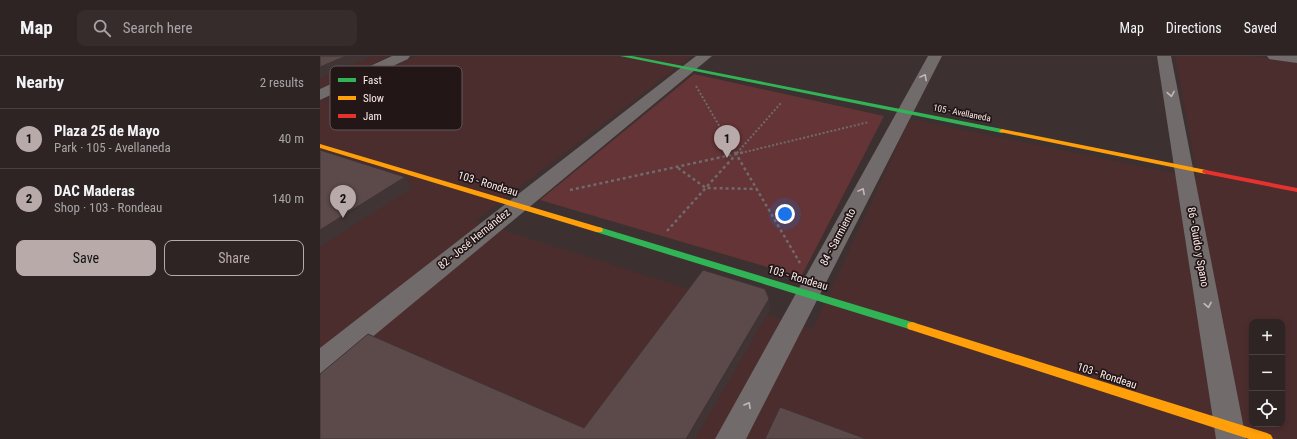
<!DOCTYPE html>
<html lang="en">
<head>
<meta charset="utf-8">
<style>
  body { margin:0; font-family:"Roboto Condensed",sans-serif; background:#362c2c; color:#f1f3f6 }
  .controls { position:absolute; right:12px; bottom:12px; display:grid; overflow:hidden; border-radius:8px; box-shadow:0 2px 6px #0003 }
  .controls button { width:36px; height:36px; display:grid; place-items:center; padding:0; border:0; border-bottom:1px solid #494141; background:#2e2424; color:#f1f3f6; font:20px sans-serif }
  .you { position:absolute; left:465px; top:158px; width:14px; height:14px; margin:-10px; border:3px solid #fff; border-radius:50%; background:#1a73e8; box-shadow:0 0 0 6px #1a73e833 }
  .badge { display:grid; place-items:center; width:26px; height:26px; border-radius:50%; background:#b9aaaa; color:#111; font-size:13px; font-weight:700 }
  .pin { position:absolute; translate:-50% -33px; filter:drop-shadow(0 1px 2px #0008) }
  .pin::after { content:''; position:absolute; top:21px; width:14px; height:12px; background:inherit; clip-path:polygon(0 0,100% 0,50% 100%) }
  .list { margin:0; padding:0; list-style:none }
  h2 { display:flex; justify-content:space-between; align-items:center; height:52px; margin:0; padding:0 16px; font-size:17px }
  h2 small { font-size:13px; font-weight:400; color:#a7a4a6 }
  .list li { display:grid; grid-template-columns:26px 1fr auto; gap:12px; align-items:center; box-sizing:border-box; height:60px; padding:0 16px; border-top:1px solid #494141 }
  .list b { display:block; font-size:15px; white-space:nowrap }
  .list p { margin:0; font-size:13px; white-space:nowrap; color:#a7a4a6 }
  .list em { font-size:13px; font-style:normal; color:#a7a4a6 }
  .actions { display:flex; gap:8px; padding:12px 16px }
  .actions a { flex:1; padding:9px 0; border:1px solid #b9aaaa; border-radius:8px; text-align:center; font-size:14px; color:#b9aaaa }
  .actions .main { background:#b9aaaa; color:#111 }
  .icon { flex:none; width:22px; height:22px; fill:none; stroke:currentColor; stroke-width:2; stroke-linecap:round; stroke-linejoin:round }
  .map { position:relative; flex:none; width:977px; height:383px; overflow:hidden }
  header { display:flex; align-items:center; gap:24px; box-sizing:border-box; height:56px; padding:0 20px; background:#2e2424; border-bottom:1px solid #494141 }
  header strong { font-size:19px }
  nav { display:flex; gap:22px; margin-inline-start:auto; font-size:14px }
  .search { width:280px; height:36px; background:#362c2c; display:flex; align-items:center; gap:10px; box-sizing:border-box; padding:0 14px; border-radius:8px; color:#a7a4a6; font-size:15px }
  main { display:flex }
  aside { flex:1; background:#2e2424 }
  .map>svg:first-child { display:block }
  .built { fill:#4c2d2e; fill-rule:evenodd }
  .green { fill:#653437 }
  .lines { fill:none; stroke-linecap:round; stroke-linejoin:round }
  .path-far1 { stroke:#716a6a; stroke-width:2; stroke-dasharray:2 2; stroke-linecap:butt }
  .path { stroke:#716a6a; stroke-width:2.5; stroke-dasharray:3 3; stroke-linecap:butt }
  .street { fill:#716b6b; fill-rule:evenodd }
  .fast { fill:#30b455; fill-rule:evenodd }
  .slow { fill:#ff9f0a; fill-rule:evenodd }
  .jam { fill:#e5322d; fill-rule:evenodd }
  .shaded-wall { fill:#403434 }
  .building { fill:#5c4a4a; stroke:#403434 }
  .oneway { stroke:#c4b8b8 }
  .labels { text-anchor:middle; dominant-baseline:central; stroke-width:3.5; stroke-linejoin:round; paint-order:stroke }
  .far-street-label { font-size:9px; fill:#fcebeb; stroke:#221616 }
  .street-label { font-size:11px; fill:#fcebeb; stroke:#221616 }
  .key { fill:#221616; stroke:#635656; stroke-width:1 }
  .key-label { font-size:11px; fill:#fcebeb }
</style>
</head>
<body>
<header>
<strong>Map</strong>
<div class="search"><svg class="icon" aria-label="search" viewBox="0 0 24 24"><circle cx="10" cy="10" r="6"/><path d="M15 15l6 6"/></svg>Search here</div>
<nav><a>Map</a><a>Directions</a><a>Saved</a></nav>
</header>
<main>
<aside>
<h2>Nearby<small>2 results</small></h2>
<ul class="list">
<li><span class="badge">1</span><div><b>Plaza 25 de Mayo</b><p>Park · 105 - Avellaneda</p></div><em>40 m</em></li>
<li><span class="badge">2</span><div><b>DAC Maderas</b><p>Shop · 103 - Rondeau</p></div><em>140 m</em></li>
</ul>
<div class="actions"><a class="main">Save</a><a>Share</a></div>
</aside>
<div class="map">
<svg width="977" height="383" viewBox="0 0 977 383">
  <rect width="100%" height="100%" fill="#3d3030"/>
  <path class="built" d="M0,0H70L0,32Z
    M96,0H372L155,165L493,273L590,63L878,122L855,0H933L977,7V383H0V45ZM932,266H962V368H932Z"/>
  <path class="green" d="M374,18L564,60L481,221L220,144Z"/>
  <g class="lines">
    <path class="path-far1" d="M376,30L415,97
      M417,97L461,47
      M421,97L549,66"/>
    <path class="path" d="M415,96L480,207
      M358,112L386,132L437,133
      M250,134L425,96
      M347,175L418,96"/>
    <path class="street" d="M72,0H90L88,3L0,44V33Z
      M376,0H392L10,316L0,319V292Z
      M608,0H622L426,383H395Z
      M837,0H851L926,383H896Z
      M947,0H977V7L949,3Z"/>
    <path class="fast" d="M300,0H312L682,73L685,75L682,77Z
      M279,171L592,266L596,267L597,270L596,273L592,274L276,176L275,174Z"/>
    <path class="slow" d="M682,73L886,114L890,116L886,118L680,76L679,75Z
      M0,88L282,172L283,174L282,176H276L0,92Z
      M592,266L947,377L951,379L953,383H929L588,273L587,270L588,267Z"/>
    <path class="jam" d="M883,114H886L977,132V136L886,118L882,116Z"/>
  </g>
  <path class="shaded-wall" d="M26,0H52L0,23V11Z
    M85,121L92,132L0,191V174Z
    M449,243L450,254L375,383H366Z"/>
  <path class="building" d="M0,0H26L0,11Z
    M0,94L85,121L0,174Z
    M383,214L445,233L449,243L366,383H0V318L48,278L264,372Z
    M460,351L546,383H445Z"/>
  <defs><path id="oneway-chevron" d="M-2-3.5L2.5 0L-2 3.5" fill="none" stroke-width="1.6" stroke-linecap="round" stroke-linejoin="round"/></defs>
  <g class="oneway">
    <use href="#oneway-chevron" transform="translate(604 21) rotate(-62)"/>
    <use href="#oneway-chevron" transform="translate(851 38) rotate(80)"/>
    <use href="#oneway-chevron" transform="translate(542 135) rotate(-62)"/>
    <use href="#oneway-chevron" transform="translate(888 249) rotate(80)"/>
    <use href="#oneway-chevron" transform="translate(428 349) rotate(-61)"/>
  </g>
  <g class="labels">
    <g class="far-street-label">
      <text transform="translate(642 57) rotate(11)">105 - Avellaneda</text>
    </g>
    <g class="street-label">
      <text transform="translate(168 128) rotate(17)">103 - Rondeau</text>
      <text transform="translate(518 181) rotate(-62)">84 - Sarmiento</text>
      <text transform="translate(154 183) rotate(-39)">82 - José Hernández</text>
      <text transform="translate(878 191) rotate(80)">86 - Guido y Spano</text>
      <text transform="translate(478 222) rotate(17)">103 - Rondeau</text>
      <text transform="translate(787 320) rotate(18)">103 - Rondeau</text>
    </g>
  </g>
  <rect x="10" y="10" width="132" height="64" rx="6" class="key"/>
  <rect x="18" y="22" width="18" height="4" fill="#30b455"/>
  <rect x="18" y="40" width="18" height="4" fill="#ff9f0a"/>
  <rect x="18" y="58" width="18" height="4" fill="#e5322d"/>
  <g class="key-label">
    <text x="43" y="28">Fast</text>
    <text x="43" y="46">Slow</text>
    <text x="43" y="64">Jam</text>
  </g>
</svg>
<div class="controls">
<button>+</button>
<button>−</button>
<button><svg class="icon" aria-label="locate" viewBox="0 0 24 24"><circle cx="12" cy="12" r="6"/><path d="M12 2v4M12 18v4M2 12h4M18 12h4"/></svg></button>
</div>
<div class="you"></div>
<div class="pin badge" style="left:407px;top:102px">1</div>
<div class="pin badge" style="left:23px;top:162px">2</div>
</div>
</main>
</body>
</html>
